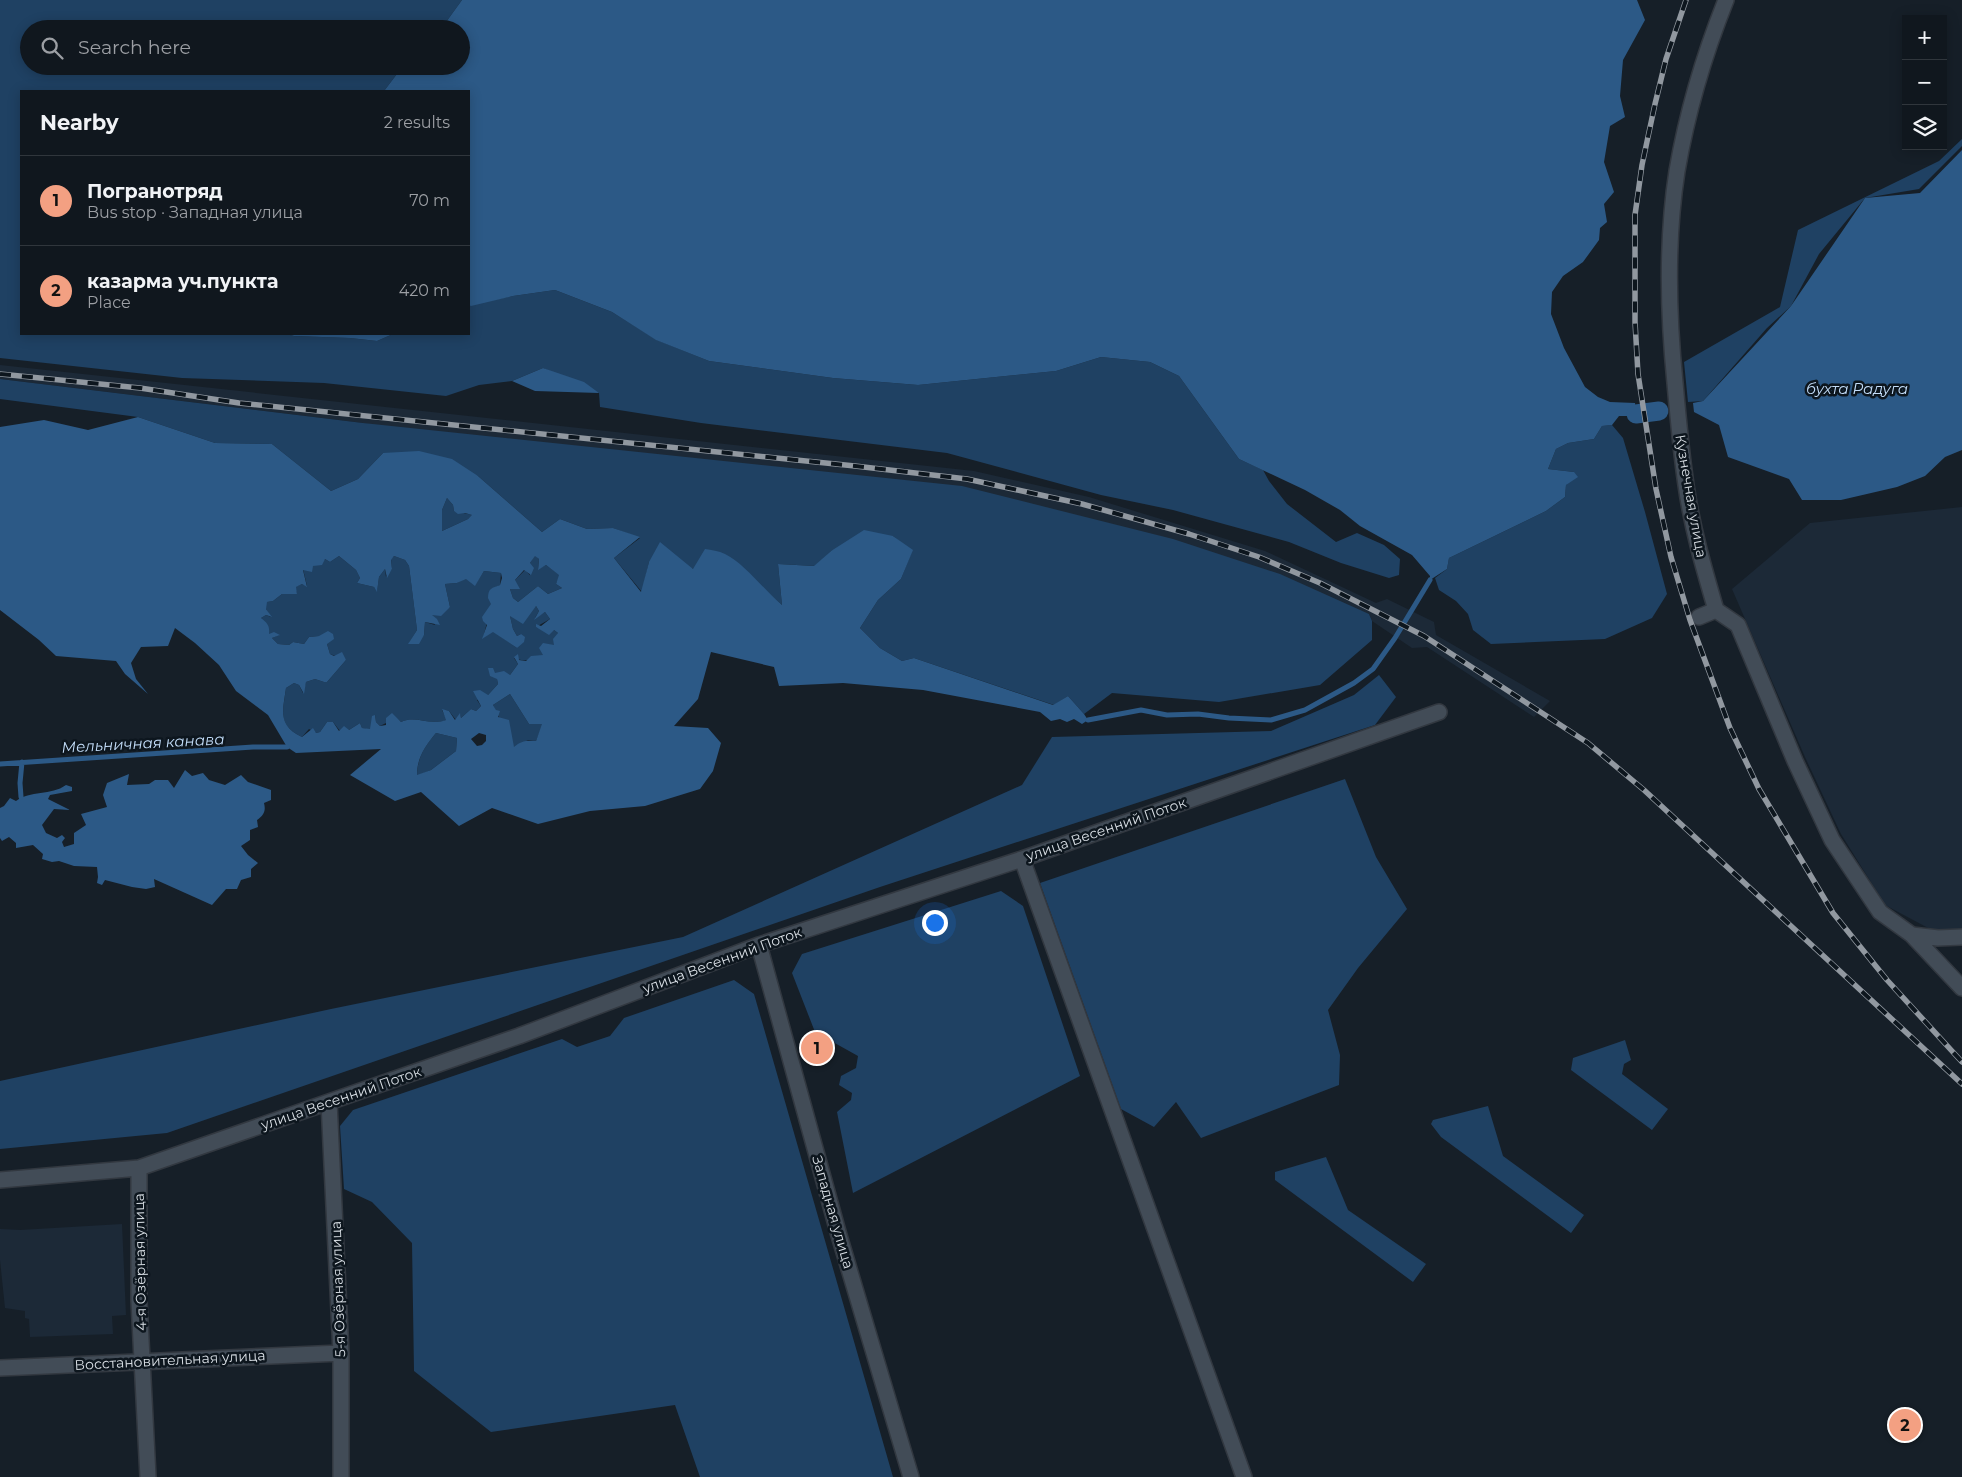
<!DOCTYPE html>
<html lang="en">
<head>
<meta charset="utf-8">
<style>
  body { margin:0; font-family:Montserrat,sans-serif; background:#192027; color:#f1f3f6 }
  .controls { position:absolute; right:15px; top:15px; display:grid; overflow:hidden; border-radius:0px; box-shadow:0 2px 12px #0003 }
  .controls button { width:45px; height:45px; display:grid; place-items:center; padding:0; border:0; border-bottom:1px solid #30363c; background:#10171e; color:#f1f3f6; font:25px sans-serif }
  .you { position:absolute; left:934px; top:922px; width:18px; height:18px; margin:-12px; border:4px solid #fff; border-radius:50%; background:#1a73e8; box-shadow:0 0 0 8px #1a73e833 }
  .badge { display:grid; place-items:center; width:32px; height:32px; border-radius:50%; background:#f3a082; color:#111; font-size:16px; font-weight:700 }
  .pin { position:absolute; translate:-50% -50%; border:2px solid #fff; box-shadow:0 1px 5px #0006 }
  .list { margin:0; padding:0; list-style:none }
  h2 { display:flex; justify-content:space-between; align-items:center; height:65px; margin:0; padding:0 20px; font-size:21px }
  h2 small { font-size:16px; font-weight:400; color:#9c9fa4 }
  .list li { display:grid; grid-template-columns:32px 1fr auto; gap:15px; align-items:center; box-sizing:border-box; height:90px; padding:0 20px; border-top:1px solid #30363c }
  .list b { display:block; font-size:19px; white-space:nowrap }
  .list p { margin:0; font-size:16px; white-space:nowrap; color:#9c9fa4 }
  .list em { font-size:16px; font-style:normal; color:#9c9fa4 }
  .icon { flex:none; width:28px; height:28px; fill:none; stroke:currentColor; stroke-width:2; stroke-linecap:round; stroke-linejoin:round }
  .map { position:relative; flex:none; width:1962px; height:1477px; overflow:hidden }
  .search { position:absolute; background:#10171e; box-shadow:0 2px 12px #0003; left:20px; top:20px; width:450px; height:55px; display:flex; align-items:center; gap:12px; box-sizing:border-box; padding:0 18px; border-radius:28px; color:#9c9fa4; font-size:19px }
  .panel { position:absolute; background:#10171e; box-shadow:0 2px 12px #0003; left:20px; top:90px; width:450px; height:245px; border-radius:0px }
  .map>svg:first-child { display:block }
  .built { fill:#1c2937 }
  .green { fill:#1f4163 }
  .water { fill:#2c5986; fill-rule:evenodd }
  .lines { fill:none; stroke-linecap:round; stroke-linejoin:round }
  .stream { stroke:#2c5986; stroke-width:5 }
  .canal { stroke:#2c5986; stroke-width:19 }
  .minor-casing { stroke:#323840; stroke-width:18 }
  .minor { stroke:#424c57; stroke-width:15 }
  .rail-casing { stroke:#9198a0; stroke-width:5.5 }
  .rail { stroke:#0d161e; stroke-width:4; stroke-dasharray:11; stroke-linecap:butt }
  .labels { text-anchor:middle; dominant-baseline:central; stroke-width:5; stroke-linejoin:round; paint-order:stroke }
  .street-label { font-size:14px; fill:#d9dfe5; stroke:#0d161e }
  .water-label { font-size:15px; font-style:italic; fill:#c3ddf9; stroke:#0d161e }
</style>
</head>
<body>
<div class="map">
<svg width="1962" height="1477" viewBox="0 0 1962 1477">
  <rect width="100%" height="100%" fill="#161f28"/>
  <path class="built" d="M0,365L974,471L1089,497L1265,551L1376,603L1387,599L1434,622L1436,635L1550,701L1534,717L1427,647L1412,648L1372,621L1369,614L363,423L0,379Z
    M1962,507V946L1885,905L1841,834L1805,757L1732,589L1810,523Z
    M122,1224L126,1315L112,1316L113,1334L30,1337L29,1319L25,1318V1311L5,1308L0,1260V1229L20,1230Z"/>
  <path class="green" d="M0,0H462L441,29H29V66H403L384,91H21V334H287L294,336L350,338L377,341L393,334H469V305L513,296L555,290L612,312L657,340L709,361L833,378L918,385L1056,371L1101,357L1150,362L1179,376L1239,459L1263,470L1269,481L1287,504L1336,542L1357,533L1384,545L1400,559L1399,575L1389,578L1341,563L1289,542L1173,510L1101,495L947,453L701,423L600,407L599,393L543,368L512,381L479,385L446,396L324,383L182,378L0,358Z
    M1962,139V146L1919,189L1865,198L1819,254L1791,306L1767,328L1703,401L1688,402L1684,362L1780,307L1798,230L1939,161Z
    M0,379L363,423L962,486L1173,539L1280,574L1369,614L1372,621V640L1320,685L1219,702L1112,693L1084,714L1068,696L1054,705L914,658L902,661L880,648L860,628L878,600L901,579L912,551L893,536L831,551L815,566L778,564L782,605L764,589L694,569L649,562L642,592L614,558L640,538L613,528L587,529L560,519L542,532L478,476L383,453L358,479L331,491L272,444L215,443L138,417L0,399Z
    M1612,425L1623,438L1645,512L1667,594L1652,618L1605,639L1491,644L1473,630L1468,614L1456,601L1439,590L1435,578L1447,569L1449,558L1546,511L1565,497L1566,485L1574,472L1548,469L1556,449L1568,443L1594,439L1602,426Z
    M447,498L453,505L454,511L473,515L468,519L442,531V510Z
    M535,555L539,559L538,569L546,565L560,575L556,584L562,588L548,594L538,586L518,602L513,598L510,589L515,580L525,570L530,575V563Z
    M339,556L356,570L360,578L357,583L374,587L377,591L379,577L385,569L386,577L392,569L391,559L394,556L405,560L409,566L417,630L409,643L424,635L425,622L435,625L431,615L450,607L445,584L457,583L466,578L475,585L484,571L501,573L500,585L496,587L483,638L493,631L517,648L521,634L517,636L513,629L510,616L536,606L539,611L535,618L545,612L550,619L536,627L554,630L558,633C557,637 556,642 554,645C546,658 528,664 514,658L518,664L510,675L497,679L498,684L488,695L477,700L481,706L476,711L471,709L461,718L460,714L456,720L449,711L442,710L447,720C427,726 418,715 401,722L396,718L380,726L376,722L375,715L371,730L362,728L360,723L349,730L340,731L333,722H327L320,732L316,733L309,729L302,737C277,725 283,711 286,688L294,683L299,685L303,693L306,682L315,679L324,682H327L346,660L330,654L327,644L319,636L309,637L304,644L293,642L289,645L278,644L272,638L279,635L269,634L261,618L266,615L271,617L266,609V602L273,601L282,594H297L295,587L302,584L307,586L303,569L313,566L325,559L330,562Z
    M1379,675L1396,697L1375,725L880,887L167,1133L0,1149V1081L331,1009L683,937L1022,785L1052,737L1271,731L1354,695Z
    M510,694L529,724H543L536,741L528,740L514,748L493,705Z
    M436,733L457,738L456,751L431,770L417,776C417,758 425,746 436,733Z
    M1345,779L1376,857L1407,909L1358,968L1328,1010L1340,1055L1339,1085L1201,1138L1176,1102L1154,1127L1121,1109L1040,883Z
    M1001,891L1023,906L1080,1076L853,1193L837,1112L851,1100L852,1093L839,1085L841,1076L856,1068L858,1056L815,1032L792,973L802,954Z
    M734,980L754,994L893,1477H700L675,1405L491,1432L414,1371L412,1243L372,1202L344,1189L340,1126L353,1110L562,1039L577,1047L610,1036L624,1018Z
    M1625,1040L1631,1060L1624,1064L1622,1074L1668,1109L1652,1130L1571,1070L1573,1058Z
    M1488,1106L1503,1156L1584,1215L1571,1233L1441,1137L1431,1124L1433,1120Z
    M1326,1157L1348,1210L1426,1264L1413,1282L1275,1180V1172Z"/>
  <path class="water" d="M462,0H1637L1645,20L1623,60L1620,96L1625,117L1610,126L1604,162L1614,192L1604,204L1607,222L1600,228L1599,240L1583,262L1563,276L1552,292L1551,314L1564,348L1585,387L1598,397L1610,402L1635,403L1636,414L1631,416H1619L1612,425L1602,426L1594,439L1568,443L1556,449L1548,469L1574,472L1578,477L1566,485L1565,497L1546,511L1449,558L1447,569L1430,580V576L1412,555L1360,526L1340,510L1305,490L1239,459L1179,376L1150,362L1101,357L1056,371L918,385L833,378L709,361L656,340L612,312L555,290L513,296L471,306L469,305V91H384L403,66H461V29H441Z
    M1962,150V450L1945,457L1925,476L1897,487L1841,500H1802L1789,479L1728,457L1719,425L1694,412L1693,403L1703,401L1791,306L1865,198L1920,193Z
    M287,334H393L377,341L350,338L294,336Z
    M543,368L584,382L599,393L535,391L512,381Z
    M138,417L215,443L272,444L331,491L358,479L383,453L419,451L452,459L478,476L542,532L560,519L587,529L613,528L640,537L614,558L641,592L649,562L660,542L693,569L705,549C711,550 719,551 725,554C744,563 764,590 782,605L778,564L814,566L831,551L864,530L893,536L913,550L901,579L878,600L860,628L880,648L902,661L914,658L1053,705L1068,696L1084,714L1088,720L1082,724L1074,719L1067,722L1060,719L1051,721L1040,712L923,690L843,683L779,686L774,667L711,652L698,699L674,726L708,728L721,743L713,771L700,789L645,806L590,811L538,824L492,808L459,826L421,792L395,801L350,775L381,749L296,753L287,747L268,715L236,691L219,665L195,643L175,628L168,646L141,647L131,663L136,679L148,694L125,674L116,661L56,656L39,640L0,610V427L44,420L88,430ZM447,498L453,505L454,511L458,514L465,513L472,515L468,519L442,531V510ZM339,556L356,570L360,578L357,583L374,587L377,592L379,577L385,569L387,578L392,569L391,560L394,556L405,560L409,566L417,630L408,644H419L424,635L425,622L440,625L437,619L432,615L441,616L450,607L445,584L457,583L466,579L475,586L484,571L501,573L502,578L500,585C492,588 488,588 488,598L491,604L482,617L483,621L487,625L482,639L493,632L517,648L524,642L525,637L521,634L517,636L513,629L510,616L523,624L536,606L539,611L534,620L545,612L550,619L541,626L536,624V627L549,635L554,630L558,633L553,639L554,645L543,643L539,648L543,655L531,656L526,661L519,660L518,654L514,657L518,664L510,675L504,671L495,673L493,668H488L490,676L497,679L498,684L488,695L480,690L473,691L481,706L476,711L471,709L461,718L460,713L455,720L449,711L442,709L446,720C428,726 417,715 401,722L392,713L386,718V725L380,726L376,722L375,715L372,716L370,729L362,728L360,723L349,730L344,726L339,731L333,722H327L320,732L316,733L313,728L302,737C277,725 283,710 286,688L294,683L299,685L304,694L306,682L315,679L324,682H327L346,660L342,652L334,656L330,654L327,644L334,639L333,634L328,631L319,636L309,637L304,644L293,642L289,645L278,644L272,638L280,635L274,632L269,634C270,625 267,623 261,618L266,615L272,617L266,609L267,602L273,601L282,594H297L296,587L302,584L307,587L303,570L312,572L313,566L322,565L325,559L330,562ZM535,556L539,559L538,570L546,565L559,575L556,584L562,588L548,594L538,586L518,602L513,598L510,589H520L515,580L524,570L531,575L534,568L530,563ZM510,694L529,724H542L536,741C526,740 521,741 514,747L509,720L498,717L500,711L496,710L493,705ZM436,733L457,738L456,751L431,770L417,775C417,758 425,746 436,733ZM479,733L486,735V741L482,745L477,746L471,739Z
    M185,770L192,776L203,773L209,780L225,785L241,775L248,782L271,790V800L264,803C266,811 264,815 257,820L258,827L250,830V840L241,846L248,855L258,863L251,869V877L241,880L237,889H226L212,905L154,879L155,887L146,889L132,887L105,880L102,885L97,883L98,877L97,867L74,866L59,861L52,862L42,859L43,854L33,845L16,848V843L9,837L2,841L0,838V808L4,806L10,798L16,801C30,790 51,796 66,785L72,787V791L50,795L48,799L70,810L54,809L42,825L46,833L57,838L62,835L65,838L62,842L64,847L74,844V833L86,825L81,814L107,807L103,795L107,783L129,774L127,785L149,784L155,780H168L174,788Z"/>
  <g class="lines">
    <path class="stream" d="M1088,720L1141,710L1167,715L1198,714L1229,718L1271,720L1305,710L1354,683L1373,669L1395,638L1430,580
      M0,764L253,747H287
      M21,797L20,783L22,762"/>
    <path class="canal" d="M1636,414L1659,411"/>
    <defs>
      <path id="minor" d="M1726,0C1704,55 1687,113 1677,171C1666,241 1668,313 1675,383C1678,417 1681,451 1686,485C1692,528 1704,569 1716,610L1738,625L1795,761L1832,840L1880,912L1912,935L1962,988
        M1699,617L1716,610
        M1022,859L1244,1477
        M1912,935L1938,938L1962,937
        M759,945L838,1232L911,1477
        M329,1102L341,1353V1477
        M139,1168V1301L148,1477
        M0,1180L139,1168L519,1036L759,945L1022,859L1439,712
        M0,1368L341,1353"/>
    </defs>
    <use href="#minor" class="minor-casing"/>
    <use href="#minor" class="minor"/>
    <defs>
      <path id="rail" d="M1686,0L1666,59L1655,104L1642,165L1635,215V322L1638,374L1656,489L1671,557L1690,620L1730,728L1759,789L1833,913L1887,980L1962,1062
        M0,374L140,388L239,403L855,466L967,479L1082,504L1189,534L1259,557L1320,583L1424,636L1588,743L1644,790L1962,1084"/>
    </defs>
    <use href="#rail" class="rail-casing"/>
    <use href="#rail" class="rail"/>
  </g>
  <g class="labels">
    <g class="street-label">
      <text transform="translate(1691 496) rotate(80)">Кузнечная улица</text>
      <text transform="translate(1106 829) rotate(-19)">улица Весенний Поток</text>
      <text transform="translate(722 960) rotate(-20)">улица Весенний Поток</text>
      <text transform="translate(341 1098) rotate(-19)">улица Весенний Поток</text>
      <text transform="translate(833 1212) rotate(74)">Западная улица</text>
      <text transform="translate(140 1262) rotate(-91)">4-я Озёрная улица</text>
      <text transform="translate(338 1289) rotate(-92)">5-я Озёрная улица</text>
      <text transform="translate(170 1360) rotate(-3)">Восстановительная улица</text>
    </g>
    <g class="water-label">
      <text x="1857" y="388">бухта Радуга</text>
      <text transform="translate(143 743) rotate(-3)">Мельничная канава</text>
    </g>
  </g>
</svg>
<div class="controls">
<button>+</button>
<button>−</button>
<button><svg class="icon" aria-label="layers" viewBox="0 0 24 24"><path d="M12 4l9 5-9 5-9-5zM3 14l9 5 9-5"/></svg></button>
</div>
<div class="you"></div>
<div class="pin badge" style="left:817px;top:1048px">1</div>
<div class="pin badge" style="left:1905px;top:1425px">2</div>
<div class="search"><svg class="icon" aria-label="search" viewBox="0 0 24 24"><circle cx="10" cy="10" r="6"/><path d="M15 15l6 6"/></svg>Search here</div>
<section class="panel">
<h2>Nearby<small>2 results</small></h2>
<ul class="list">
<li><span class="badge">1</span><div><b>Погранотряд</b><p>Bus stop · Западная улица</p></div><em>70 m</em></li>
<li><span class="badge">2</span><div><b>казарма уч.пункта</b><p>Place</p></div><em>420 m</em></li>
</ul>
</section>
</div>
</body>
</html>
